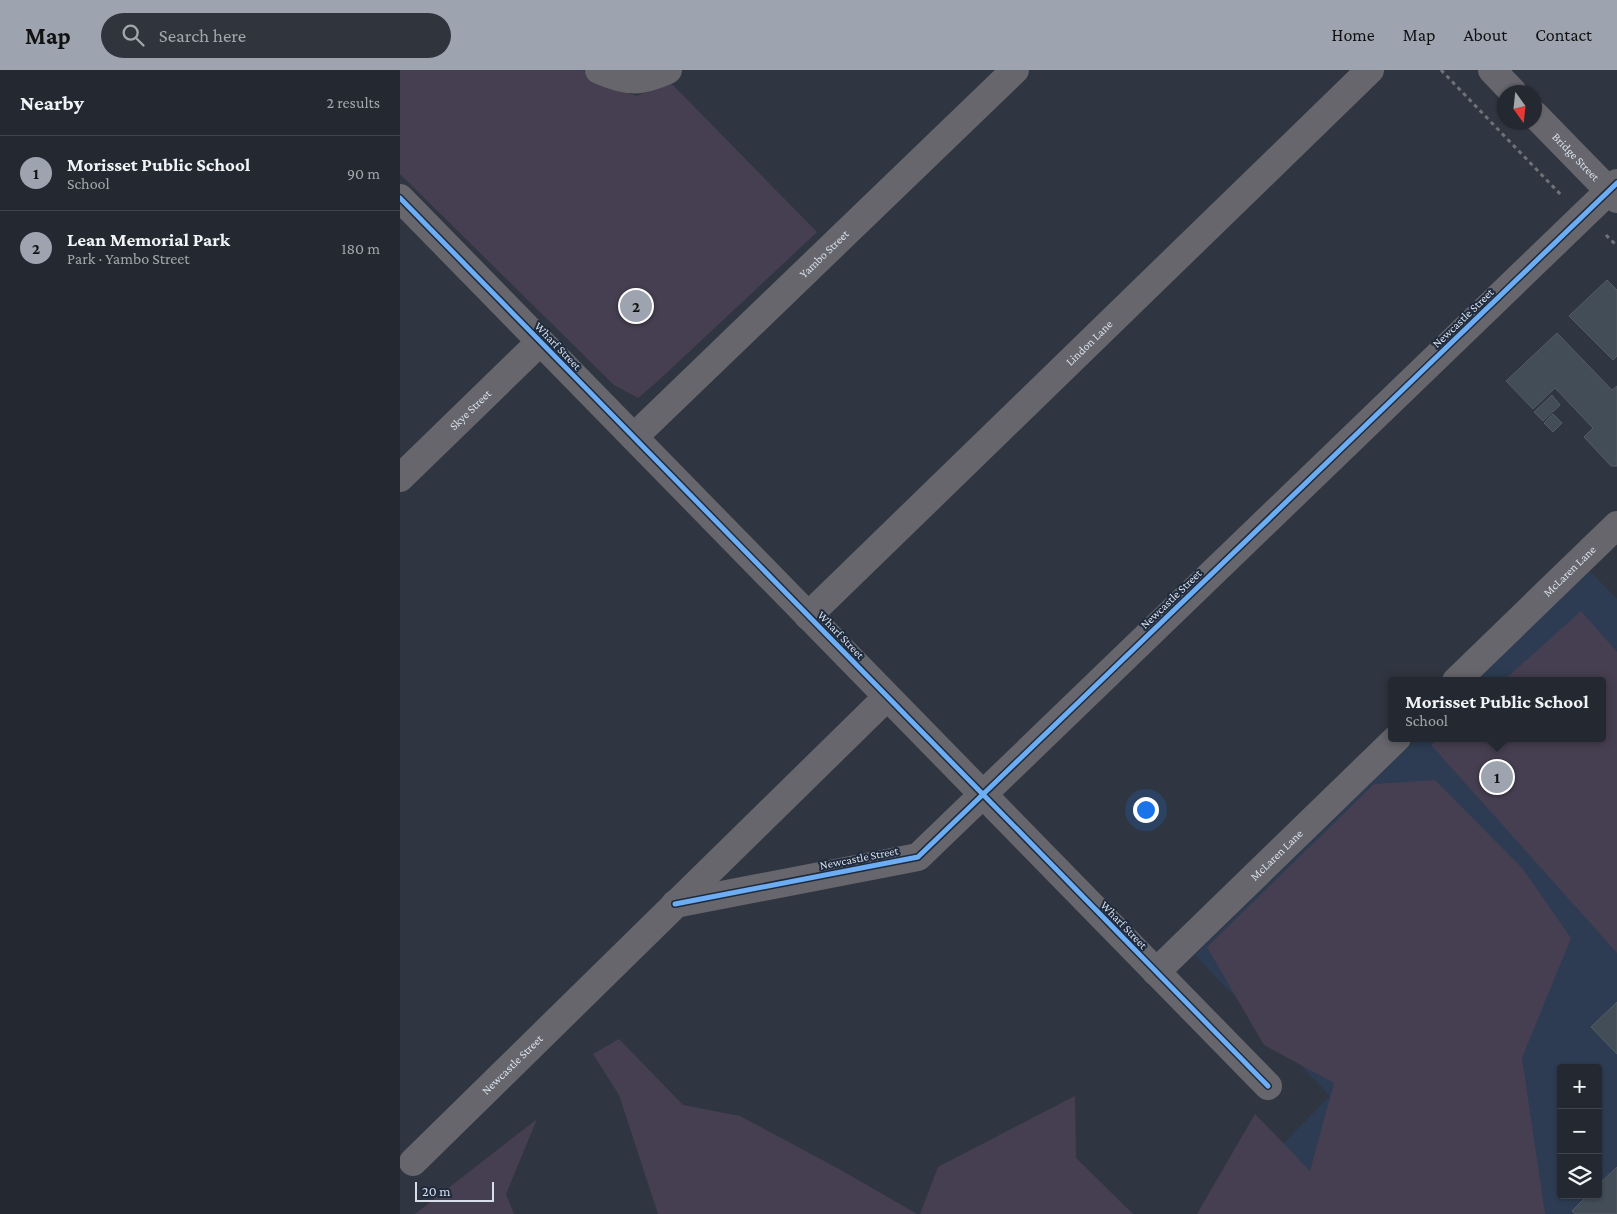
<!DOCTYPE html>
<html lang="en">
<head>
<meta charset="utf-8">
<style>
  body { margin:0; font-family:"Crimson Pro",serif; background:#30343d; color:#f1f3f6 }
  .controls { position:absolute; right:15px; bottom:15px; display:grid; overflow:hidden; border-radius:5px; box-shadow:0 1px 4px #0004 }
  .controls button { width:45px; height:45px; display:grid; place-items:center; padding:0; border:0; border-bottom:1px solid #41444d; background:#242831; color:#f1f3f6; font:25px sans-serif }
  .compass { position:absolute; left:1097px; top:15px; width:45px; height:45px; border-radius:50%; background:#242831; box-shadow:0 1px 4px #0004; rotate:165deg }
  .scale { position:absolute; left:15px; bottom:12px; width:79px; box-sizing:border-box; padding-left:5px; border:2px solid #d7dfeb; border-top:0; font-size:14px; line-height:18px; white-space:nowrap; color:#d7dfeb; -webkit-text-stroke:4px #1f2b3d; paint-order:stroke }
  .you { position:absolute; left:745px; top:739px; width:18px; height:18px; margin:-12px; border:4px solid #fff; border-radius:50%; background:#1a73e8; box-shadow:0 0 0 8px #1a73e833 }
  .badge { display:grid; place-items:center; width:32px; height:32px; border-radius:50%; background:#9da4b0; color:#111; font-size:16px; font-weight:700 }
  .pin { position:absolute; translate:-50% -50%; border:2px solid #fff; box-shadow:0 1px 5px #0006 }
  .popup { position:absolute; left:988px; top:607px; width:218px; height:65px; box-sizing:border-box; display:grid; place-content:center; border-radius:5px; background:#242831; filter:drop-shadow(0 1px 4px #0005); font-size:16px; white-space:nowrap; color:#a3a6ab }
  .popup b { font-size:19px; color:#f1f3f6 }
  .popup::after { content:''; position:absolute; left:50%; top:100%; margin-left:-10px; border:10px solid transparent; border-top-color:#242831 }
  .list { margin:0; padding:0; list-style:none }
  h2 { display:flex; justify-content:space-between; align-items:center; height:65px; margin:0; padding:0 20px; font-size:21px }
  h2 small { font-size:16px; font-weight:400; color:#a3a6ab }
  .list li { display:grid; grid-template-columns:32px 1fr auto; gap:15px; align-items:center; box-sizing:border-box; height:75px; padding:0 20px; border-top:1px solid #41444d }
  .list b { display:block; font-size:19px; white-space:nowrap }
  .list p { margin:0; font-size:16px; white-space:nowrap; color:#a3a6ab }
  .list em { font-size:16px; font-style:normal; color:#a3a6ab }
  .icon { flex:none; width:28px; height:28px; fill:none; stroke:currentColor; stroke-width:2; stroke-linecap:round; stroke-linejoin:round }
  .map { position:relative; flex:none; width:1217px; height:1144px; overflow:hidden }
  header { display:flex; align-items:center; gap:30px; box-sizing:border-box; height:70px; padding:0 25px; background:#9da4b0; color:#111 }
  header strong { font-size:24px }
  nav { display:flex; gap:28px; margin-inline-start:auto; font-size:18px }
  .search { width:350px; height:45px; background:#30343d; display:flex; align-items:center; gap:12px; box-sizing:border-box; padding:0 18px; border-radius:28px; color:#a3a6ab; font-size:19px }
  main { display:flex }
  aside { flex:1; background:#242831 }
  .map>svg:first-child { display:block }
  .built { fill:#2d3c52; fill-rule:evenodd }
  .green { fill:#463f51 }
  .building { fill:#424d57; stroke:#555c64 }
  .lines { fill:none; stroke-linecap:round; stroke-linejoin:round }
  .path { stroke:#707277; stroke-width:3; stroke-dasharray:4 4; stroke-linecap:butt }
  .minor { stroke:#66666c; stroke-width:28 }
  .cycleway-casing { stroke:#1f2b3d; stroke-width:8 }
  .cycleway { stroke:#6dadf4; stroke-width:5 }
  .labels { text-anchor:middle; dominant-baseline:central; stroke-width:4; stroke-linejoin:round; paint-order:stroke }
  .street-label { font-size:12px; fill:#d7dfeb; stroke:#1f2b3d }
</style>
</head>
<body>
<header>
<strong>Map</strong>
<div class="search"><svg class="icon" aria-label="search" viewBox="0 0 24 24"><circle cx="10" cy="10" r="6"/><path d="M15 15l6 6"/></svg>Search here</div>
<nav><a>Home</a><a>Map</a><a>About</a><a>Contact</a></nav>
</header>
<main>
<aside>
<h2>Nearby<small>2 results</small></h2>
<ul class="list">
<li><span class="badge">1</span><div><b>Morisset Public School</b><p>School</p></div><em>90 m</em></li>
<li><span class="badge">2</span><div><b>Lean Memorial Park</b><p>Park · Yambo Street</p></div><em>180 m</em></li>
</ul>
</aside>
<div class="map">
<svg width="1217" height="1144" viewBox="0 0 1217 1144">
  <rect width="100%" height="100%" fill="#303641"/>
  <path class="built" d="M1189,500L1217,529V1144H814L930,1026L795,885L1017,668H1202V611H1076ZM1161,998H1198V1125H1161Z"/>
  <path class="green" d="M0,0H183L194,12L237,26L269,11L417,162L259,310L238,328L214,315L0,104Z
    M1181,541L1217,582V883L1031,675L1038,668H1202V611H1103Z
    M1035,710L1122,798L1171,868L1122,988L1145,1144H797L855,1044L910,1101L934,1013L864,975L807,877L974,714Z
    M219,969L283,1035L340,1046L439,1099L517,1144H258L219,1025L193,984Z
    M675,1026L676,1088L733,1144H520L538,1097Z
    M137,1049L106,1124L114,1144H15Z"/>
  <path class="building" d="M1207,210L1217,220V286L1213,290L1169,246Z
    M1157,263L1212,320L1217,316V396H1211L1184,367L1193,358L1155,318L1133,339L1106,311Z
    M1152,325L1160,335L1143,351L1134,342Z
    M1153,344L1162,353L1153,362L1144,353Z
    M1217,932V984L1191,957Z
    M1217,1097V1144H1175L1172,1141L1188,1125H1198V1115Z"/>
  <g class="lines">
    <path class="path" d="M1041,0L1163,127
      M1206,165L1217,176"/>
    <g class="minor">
      <path d="M199,0C226,12 240,13 268,0"/>
      <path d="M1092,0L1113,22"/>
      <path id="s1" d="M1134,44L1217,129"/>
      <path d="M0,128L868,1016"/>
      <path id="s2" d="M234,367L615,0"/>
      <path id="s3" d="M0,408L140,272"/>
      <path id="s4" d="M408,546L970,0"/>
      <path id="s5" d="M1056,611L1217,455"/>
      <path d="M275,834L518,787L1217,113"/>
      <path id="s6" d="M756,902L997,668"/>
      <path id="s7" d="M13,1092L487,627"/>
    </g>
    <defs>
      <path id="cycleway" d="M0,128L868,1016
        M275,834L518,787L1217,113"/>
    </defs>
    <use href="#cycleway" class="cycleway-casing"/>
    <use href="#cycleway" class="cycleway"/>
  </g>
  <g class="labels">
    <g class="street-label">
      <text stroke="none"><textPath href="#s1" startOffset="60">Bridge Street</textPath></text>
      <text stroke="none"><textPath href="#s2" startOffset="264">Yambo Street</textPath></text>
      <text transform="translate(1063 248) rotate(-44)">Newcastle Street</text>
      <text stroke="none"><textPath href="#s4" startOffset="392">Lindon Lane</textPath></text>
      <text transform="translate(158 276) rotate(46)">Wharf Street</text>
      <text stroke="none"><textPath href="#s3" startOffset="98">Skye Street</textPath></text>
      <text stroke="none"><textPath href="#s5" startOffset="158">McLaren Lane</textPath></text>
      <text transform="translate(771 529) rotate(-44)">Newcastle Street</text>
      <text transform="translate(441 565) rotate(46)">Wharf Street</text>
      <text stroke="none"><textPath href="#s6" startOffset="168">McLaren Lane</textPath></text>
      <text transform="translate(459 788) rotate(-11)">Newcastle Street</text>
      <text transform="translate(724 855) rotate(46)">Wharf Street</text>
      <text stroke="none"><textPath href="#s7" startOffset="139">Newcastle Street</textPath></text>
    </g>
  </g>
</svg>
<div class="controls">
<button>+</button>
<button>−</button>
<button><svg class="icon" aria-label="layers" viewBox="0 0 24 24"><path d="M12 4l9 5-9 5-9-5zM3 14l9 5 9-5"/></svg></button>
</div>
<svg class="compass" viewBox="-18 -18 36 36"><path d="M0-13l5 13h-10z" fill="#e53935"/><path d="M0 13l5-13h-10z" fill="#a3a6ab"/></svg>
<div class="scale">20 m</div>
<div class="you"></div>
<div class="pin badge" style="left:1097px;top:707px">1</div>
<div class="popup"><b>Morisset Public School</b>School</div>
<div class="pin badge" style="left:236px;top:236px">2</div>
</div>
</main>
</body>
</html>
